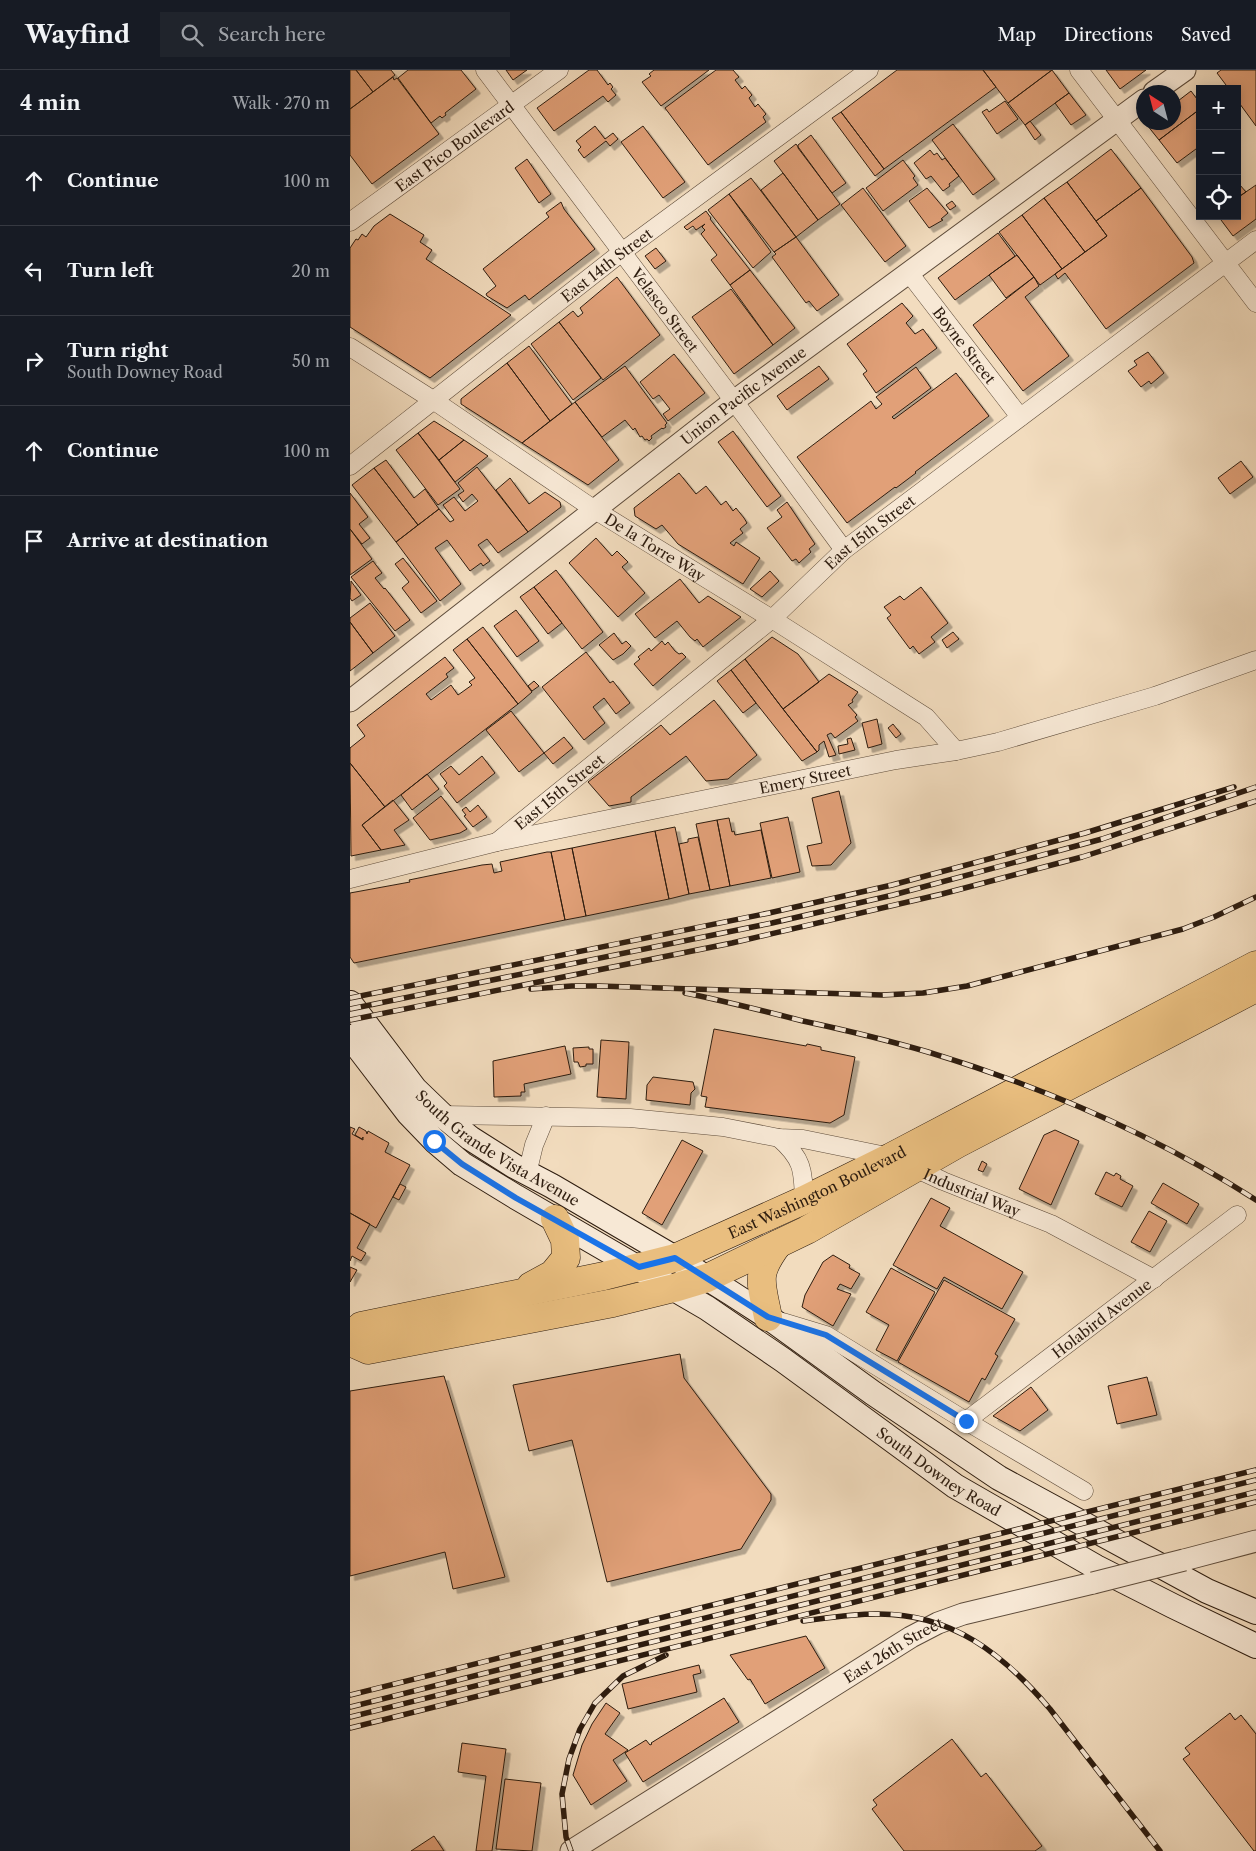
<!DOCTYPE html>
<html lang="en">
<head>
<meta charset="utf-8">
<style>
  body { margin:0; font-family:"Libre Caslon Text",serif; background:#20242c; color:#f1f3f6 }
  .controls { position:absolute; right:15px; top:15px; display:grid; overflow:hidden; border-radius:0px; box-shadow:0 2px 12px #0003 }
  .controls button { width:45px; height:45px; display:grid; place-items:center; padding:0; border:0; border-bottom:1px solid #363941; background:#171b24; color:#f1f3f6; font:25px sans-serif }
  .compass { position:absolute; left:786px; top:15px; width:45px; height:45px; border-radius:50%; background:#171b24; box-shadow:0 2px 12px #0003; rotate:324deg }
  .stop { position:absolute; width:15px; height:15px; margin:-11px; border:4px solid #1a73e8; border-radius:50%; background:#fff }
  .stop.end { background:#1a73e8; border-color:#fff; box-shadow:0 1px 5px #0008 }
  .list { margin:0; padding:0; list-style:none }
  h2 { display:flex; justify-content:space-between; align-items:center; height:65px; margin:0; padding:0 20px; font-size:21px }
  h2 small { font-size:16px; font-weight:400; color:#9ea1a6 }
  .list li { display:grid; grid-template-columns:32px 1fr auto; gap:15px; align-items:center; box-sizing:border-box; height:90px; padding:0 20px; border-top:1px solid #363941 }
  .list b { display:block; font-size:19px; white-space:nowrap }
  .list p { margin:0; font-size:16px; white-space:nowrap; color:#9ea1a6 }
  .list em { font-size:16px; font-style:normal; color:#9ea1a6 }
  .icon { flex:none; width:28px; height:28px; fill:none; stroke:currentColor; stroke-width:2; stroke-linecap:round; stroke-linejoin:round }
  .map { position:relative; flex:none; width:906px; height:1781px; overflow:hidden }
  header { display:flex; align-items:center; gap:30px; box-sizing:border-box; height:70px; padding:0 25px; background:#171b24; border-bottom:1px solid #363941 }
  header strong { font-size:24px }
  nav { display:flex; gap:28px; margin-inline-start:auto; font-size:18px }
  .search { width:350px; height:45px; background:#20242c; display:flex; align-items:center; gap:12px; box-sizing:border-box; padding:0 18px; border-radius:0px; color:#9ea1a6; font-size:19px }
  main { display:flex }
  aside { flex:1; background:#171b24 }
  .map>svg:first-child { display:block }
  .building { fill:#e1a078; stroke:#2d1c0f; filter:url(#shadow) }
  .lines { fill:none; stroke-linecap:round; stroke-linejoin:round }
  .minor-casing { stroke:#5e4c3b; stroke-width:19 }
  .tertiary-casing { stroke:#5e4c3b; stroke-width:23 }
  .secondary-casing { stroke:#2d1c0f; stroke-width:26 }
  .primary-casing { stroke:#2d1c0f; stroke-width:29 }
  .minor { stroke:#f7e8d5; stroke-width:18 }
  .tertiary { stroke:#f7e8d5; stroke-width:21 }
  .secondary { stroke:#f7e8d5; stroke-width:24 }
  .primary { stroke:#e9be7f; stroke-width:28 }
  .rail-casing { stroke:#2d1c0f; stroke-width:5.5 }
  .rail { stroke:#f7e8d5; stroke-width:4; stroke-dasharray:11; stroke-linecap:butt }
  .tertiary-bridge-casing { stroke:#5e4c3b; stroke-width:23; stroke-linecap:butt }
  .tertiary-bridge { stroke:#f7e8d5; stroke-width:21 }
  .route { stroke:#1a73e8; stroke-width:6 }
  .labels { text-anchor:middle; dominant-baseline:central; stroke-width:5; stroke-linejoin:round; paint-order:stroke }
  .street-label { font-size:15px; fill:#2d1c0f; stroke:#f7e8d5 }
</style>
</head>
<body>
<header>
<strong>Wayfind</strong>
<div class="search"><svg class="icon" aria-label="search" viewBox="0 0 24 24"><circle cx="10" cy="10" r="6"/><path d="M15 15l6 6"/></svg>Search here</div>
<nav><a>Map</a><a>Directions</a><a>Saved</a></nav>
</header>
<main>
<aside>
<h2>4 min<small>Walk · 270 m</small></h2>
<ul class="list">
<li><svg class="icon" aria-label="ahead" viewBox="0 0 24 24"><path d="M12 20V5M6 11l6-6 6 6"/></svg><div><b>Continue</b></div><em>100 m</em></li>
<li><svg class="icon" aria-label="left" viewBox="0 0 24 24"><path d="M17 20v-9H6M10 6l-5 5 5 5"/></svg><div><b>Turn left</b></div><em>20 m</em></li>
<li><svg class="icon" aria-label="right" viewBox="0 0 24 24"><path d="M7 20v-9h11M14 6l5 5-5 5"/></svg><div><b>Turn right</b><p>South Downey Road</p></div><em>50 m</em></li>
<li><svg class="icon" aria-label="ahead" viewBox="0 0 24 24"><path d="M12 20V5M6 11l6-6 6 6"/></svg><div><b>Continue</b></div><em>100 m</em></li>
<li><svg class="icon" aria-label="arrive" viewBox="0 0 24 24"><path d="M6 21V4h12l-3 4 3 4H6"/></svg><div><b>Arrive at destination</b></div></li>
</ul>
</aside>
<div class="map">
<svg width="906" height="1781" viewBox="0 0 906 1781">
  <defs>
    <filter id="shadow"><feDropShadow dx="4.5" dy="4.5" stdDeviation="0" flood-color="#0004"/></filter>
  </defs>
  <rect width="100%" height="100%" fill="#f2dcbe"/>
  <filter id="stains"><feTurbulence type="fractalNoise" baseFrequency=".004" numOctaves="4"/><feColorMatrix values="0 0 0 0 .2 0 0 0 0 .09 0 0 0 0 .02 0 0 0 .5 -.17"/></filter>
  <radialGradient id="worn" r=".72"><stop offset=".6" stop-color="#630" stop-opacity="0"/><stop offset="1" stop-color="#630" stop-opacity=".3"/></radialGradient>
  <path class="building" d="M0,0H6L23,22L0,39Z
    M6,0H41L45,5L23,22Z
    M58,0H111L126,19L95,43L96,45L92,48L90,46L81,53L48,8Z
    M156,0H177L163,10Z
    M239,0H247L258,15L260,13L263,17L261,19L266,25L258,32L253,26L204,61L187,38Z
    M304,0H359L311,36L292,12L301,6L299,4Z
    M366,0H383L389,7L385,10L392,19L395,16L402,25L399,28L405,37L408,34L416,44L413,47L416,52L358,95L315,38Z
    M547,0H633L646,17L534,99L491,42Z
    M633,0H702L658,33Z
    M702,0L719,23L675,55L658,33Z
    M756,0H796L770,19Z
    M871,0H906V56L887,30V19H879L867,3Z
    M43,7L44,10L47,8L89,64L22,114L0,85V39Z
    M841,21L850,33V39L809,70L797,55L799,52H824V34Z
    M719,23L736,45L721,55L705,33Z
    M655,31L668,49L647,64L632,42L637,39L639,42Z
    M850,39V76L827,93L809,70Z
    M491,42L534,99L525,106L482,48Z
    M680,51L691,65L685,70L675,55Z
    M603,54L645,109L623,125L582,70Z
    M245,56L255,69L263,63L268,69L260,76L256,71L234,88L228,80L231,77L226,71Z
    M293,56L335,112L313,128L271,72Z
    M461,65L496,113L482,123L448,78V75Z
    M446,74L490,134L468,150L424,91Z
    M761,79L791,118L746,151L717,112Z
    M580,80L584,85L587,83L592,90L595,88L609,106L599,114L600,116L593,121L581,106L576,109L564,93Z
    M177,89L201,124L189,133L165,98Z
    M553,90L565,106L563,108L568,115L533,141L516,118Z
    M433,103L468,150L446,167L411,120Z
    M401,108L446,167L424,182L379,124Z
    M717,112L757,166L735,182L694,128Z
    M890,115L896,122L887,128V117Z
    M906,115V149L883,166L868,146H887V128Z
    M513,118L556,176L535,192L491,135Z
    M577,118L598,143L591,149L593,150L579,158L559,131Z
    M791,118L842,187L844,193L756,259L715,203L708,209L705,204L757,166L746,151Z
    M379,124L421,182L403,198L358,140Z
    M694,128L735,182L712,199L672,145Z
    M602,131L606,136L600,140L596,135Z
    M211,132L214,139L245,179L179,230L175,225L157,238L137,226L136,224L146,216L133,199L199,147L196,143Z
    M356,141L361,148L360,149L400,200L380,215L361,190L367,185L351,164L355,160L352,157L355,154L346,160L343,156L337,160L334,157Z
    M40,144L74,165L70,172L82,180L76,189L161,245L80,308L0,257V178L6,169L8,170L12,164L16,167L24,156Z
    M672,145L712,199L690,215L649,162Z
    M648,163L665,186L605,230L588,208Z
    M446,167L489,225L467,241L459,231L456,233L422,187L426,184L424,182Z
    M306,178L316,191L305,199L295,186Z
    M667,185L684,207L656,228L639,205Z
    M400,200L445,258L423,275L380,215Z
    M267,207L310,265L253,310L209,252L223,241L228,247L233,243L230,238Z
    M684,207L689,216L675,227L719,286L673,321L623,255Z
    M381,219L423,275L384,304L342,247Z
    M552,233L563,246L556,253L565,264L573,259L587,278L526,323L513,304L517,301L497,274Z
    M209,252L251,308L223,330L181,274Z
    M179,276L222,334L200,351L157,293Z
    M798,282L814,303L801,314L799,311L791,317L778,301L787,295L784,291Z
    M324,284L355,323L318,351L313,344L320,339L309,325L303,329L290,312Z
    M157,293L200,351L172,373L111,334V329Z
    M275,296L317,353L315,355L316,357L313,359L312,358L301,366L302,368L299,371L297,369L295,370L292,366L290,367L285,358L283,360L275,350L252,367L225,332Z
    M469,296L479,309L437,340L427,326Z
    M566,297L581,318L542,347L544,349L606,303L639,346L565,402L566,403L546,418L545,417L497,453L447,387L521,331L526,339L532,334L526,327Z
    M225,332L269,390L238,415L172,373Z
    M84,351L114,370L89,390L68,363Z
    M383,361L431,426L417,437L368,372Z
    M68,363L110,419L88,435L46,380Z
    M114,370L138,386L105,412L89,390Z
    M36,390L64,428L75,419L89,439L68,455L24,398Z
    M891,391L903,407L880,424L868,408Z
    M127,397L178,462L148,483L137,469L128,475L140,491L133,496L131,493L120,501L97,470L85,478L111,514L90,531L46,472L89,439L100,452L104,450L93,435L104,427L115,441L128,431L122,424L113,432L108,425L114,421L108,413Z
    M24,398L68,455L46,472L2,415Z
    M329,403L346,424L356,416L371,435L376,431L383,441L386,438L394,448L397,453L390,459L393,463L380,473L384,476L386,472L410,488L393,514L328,474L312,455L306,459L285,446L284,438Z
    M160,408L179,434L195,422L210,432L211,437L178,462L146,420Z
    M0,423L18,447L9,454L20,468L12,474L0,459Z
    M437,432L465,474L459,479L461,482L449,493L446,489L442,491L417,458L432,447L427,440Z
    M0,459L22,489L0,505Z
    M246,468L262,486L267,481L278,492L272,497L295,523L268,547L219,493Z
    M53,488L87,531L71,543L52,518L59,512L45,494Z
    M23,491L32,503L25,508L34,519L35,518L60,550L45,561L1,507Z
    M206,500L253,562L232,579L184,517Z
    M420,501L429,511L412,527L400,519Z
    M330,509L349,533L358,526L391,547L353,577L347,569L345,571L340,567L327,551L305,568L285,544Z
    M1,511L11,525L2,531L0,528Z
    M184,517L212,553L198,564L170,527Z
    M571,517L598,553L581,567L585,572L569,584L563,576L560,579L537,548L541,545L534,537L550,526L554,530Z
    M20,533L45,566L23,583L0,552V548Z
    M166,540L189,571L167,587L144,556Z
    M0,552L23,583L0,601Z
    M133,557L182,622L168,634L117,569Z
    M603,562L609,569L597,578L592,570Z
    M264,563L272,574L276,571L281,576L273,584L263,590L249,575Z
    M422,567L448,584L469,612L433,639L395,589Z
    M117,569L168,634L35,737L0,693V678L15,666L7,655L95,587L104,598L96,604L98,607L76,624L81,630L101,615L108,625L122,615L119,612L125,608L103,580Z
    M312,571L315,575L318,572L325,581L329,584L332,583L336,587L303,616L284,594L290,589L288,587L299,578L301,581Z
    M236,582L260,613L263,611L280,633L266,644L254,628L243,637L255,653L234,670L192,617Z
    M395,589L433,639L467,682L452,691L406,633L381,600Z
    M381,600L406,633L393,643L367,611Z
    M479,604L508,622L502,630L503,632L498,635L507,645L505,647L508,651L485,668L481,663L477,665L486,685L479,687L474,671L469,675V680L467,682L433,639Z
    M184,611L189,616L182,621L178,616Z
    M364,630L407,685L378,709L356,711L336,686L281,727V732L259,736L238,712L311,655L320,665Z
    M161,641L194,683L169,702L136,660Z
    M527,649L532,674L518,678L512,653Z
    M543,654L551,664L546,668L538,658Z
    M214,667L223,678L203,694L194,683Z
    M501,668L505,680L489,684L488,676L498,674L497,669Z
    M132,686L145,703L107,733L94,716L97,713L90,704L101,696L109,705Z
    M0,693L35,737L12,755L31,780L1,786Z
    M77,704L89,719L62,740L51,725Z
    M489,721L501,773L481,795L462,796L457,776L472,773L462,728Z
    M91,726L117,759L110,763L80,770L63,748Z
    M43,730L59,750L44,760L55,775L31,780L12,755Z
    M128,735L137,747L123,757L114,746L116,745L112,740L116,737L120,742Z
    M438,747L450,802L422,808L410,753Z
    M379,748L382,762L384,761L385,765L411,760L421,808L380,816L367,750Z
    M367,750L380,816L360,820L346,754Z
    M325,757L339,824L319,829L305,761Z
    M305,761L319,829L236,846L222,778Z
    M348,767L360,820L339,824L329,774L338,772V769Z
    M222,778L236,846L215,850L201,782Z
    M197,782H201L215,850L4,893L0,887V823L60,812L59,810L132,795L142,794L144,803L152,801L150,792Z
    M364,959L456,976L457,974L471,977V980L505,987L494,1045L480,1053L355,1037L357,1027L351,1026Z
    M251,970L279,972L276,1029L247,1027Z
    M215,976L221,1004L174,1014L175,1022H171V1026L144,1027L143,991Z
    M239,977V979H243V994H236V996L230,997L228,992H224L223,978Z
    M303,1007L343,1012L345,1019L341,1023L340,1035L296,1030L297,1015Z
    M0,1057L5,1059L2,1064L13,1070V1067L12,1069L5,1065L9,1057L16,1061L17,1064L18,1061L39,1073L35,1082L60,1095L26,1158L0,1143Z
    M705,1060L729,1071L701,1135L669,1119L694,1065Z
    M332,1070L353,1081L312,1155L292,1143Z
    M632,1091L637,1094L633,1102L628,1100Z
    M756,1102L764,1106L766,1103L771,1106L770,1109L783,1116L772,1137L745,1124Z
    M813,1113L849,1134L837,1154L801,1133Z
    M50,1114L56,1117L49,1130L43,1127Z
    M581,1128L600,1138L590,1156L673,1202L652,1239L594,1207L587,1219L543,1195Z
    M799,1141L817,1151L800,1182L781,1172Z
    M0,1143L20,1154L7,1178L16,1183L11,1191L2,1186L0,1191Z
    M483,1185L500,1195L499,1198L510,1204L501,1219L490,1214L487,1219L501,1224L483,1256L452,1237L455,1225L473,1192Z
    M0,1197L7,1200L0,1212Z
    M541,1198L585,1222L547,1291L526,1280L539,1255L516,1242Z
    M594,1210L665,1249L645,1284L648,1286L635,1310L632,1308L619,1332L548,1292Z
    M330,1284L334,1308L421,1424V1430L391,1479L257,1512L222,1370L179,1381L163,1315Z
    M94,1306L155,1507L103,1519L95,1482L0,1506V1321Z
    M797,1307L807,1345L767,1354L758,1316Z
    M681,1317L698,1340L670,1361L643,1346Z
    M456,1566L475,1598L415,1634L400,1609L398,1610L380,1585Z
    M349,1595L351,1603L343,1605L347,1622L278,1639L272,1614Z
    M374,1628L389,1652L293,1712L275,1683L296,1670L300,1675L302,1674L301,1673Z
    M256,1633L270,1643L255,1664L278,1680L263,1690L277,1711L241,1735L223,1705L232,1675L242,1654Z
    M880,1643L885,1650L891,1645L906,1664V1781H904L833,1689L840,1684L835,1678Z
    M602,1669L631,1707L636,1703L692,1776L685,1781H554L522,1739L527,1735L523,1730Z
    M112,1673L156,1679L142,1781H126L136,1706L108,1702Z
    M155,1709L191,1713L182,1781L146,1779Z
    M84,1766L94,1781H61Z"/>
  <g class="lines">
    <defs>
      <g id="minor">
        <path id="s1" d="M135,0L384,331L494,480"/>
        <path d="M729,0L906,233"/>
        <path id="s2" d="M0,152L209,0"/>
        <path id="s3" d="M559,203L670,347"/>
        <path id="s4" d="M0,277L83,330L245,440L422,549L576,647L606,681"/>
        <path id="s5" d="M0,396L272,182L519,0"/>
        <path id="s6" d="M147,772L422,549L494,480L906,170"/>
        <path id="s7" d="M0,809L147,772L546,690L606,681L648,672L805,626L906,590"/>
        <path id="s8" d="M89,1048L92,1045L280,1048L373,1057L429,1068L453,1069L541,1087L593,1111L701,1154L804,1209"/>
        <path d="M429,1068C453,1089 453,1100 454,1130"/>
        <path d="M177,1104L184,1075L196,1046"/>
        <path d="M433,1252L476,1265L616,1351L734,1421"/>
        <path id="s9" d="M616,1351L887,1145"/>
      </g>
      <g id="tertiary">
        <path d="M804,22L835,0"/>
        <path id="s10" d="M0,631L384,331L794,30"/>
        <path d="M834,1490L906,1471"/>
        <path id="s11" d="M221,1781L561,1567L588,1553L613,1544L743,1513"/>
      </g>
      <g id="secondary">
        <path id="s12" d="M0,933L65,1019L92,1045L120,1068L164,1096L202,1116L325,1188L381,1223L418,1247L523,1323L649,1408L857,1521L906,1542"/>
        <path id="s13" d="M0,967L59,1044L85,1071L112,1094L166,1127L357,1238L433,1290L605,1416L746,1497L823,1536L906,1576"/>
      </g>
      <g id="primary">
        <path d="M181,1216L203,1204L216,1188L215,1170L205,1149"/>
        <path d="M418,1247C411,1211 405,1205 428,1174"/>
        <path id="s14" d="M0,1268L11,1256L254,1206L325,1188L454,1130L541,1087L906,895"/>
        <path d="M0,1272L18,1280L263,1233L324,1218L357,1208L457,1160L607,1074L906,918"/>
      </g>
    </defs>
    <use href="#minor" class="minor-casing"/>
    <use href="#tertiary" class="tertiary-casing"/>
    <use href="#secondary" class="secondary-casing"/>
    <use href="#primary" class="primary-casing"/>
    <use href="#minor" class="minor"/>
    <use href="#tertiary" class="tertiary"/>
    <use href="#secondary" class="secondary"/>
    <use href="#primary" class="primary"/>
    <defs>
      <path id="rail" d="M181,919L222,916H249L532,925L573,923L617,916L833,859L864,847L906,827
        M335,923C375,931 414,941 453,951C495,960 537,970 578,982C693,1017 805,1065 906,1130
        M0,928L419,843L542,815L735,763L884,717
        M0,939L422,853L543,825L752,769L906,717
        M0,950L382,873L592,824L732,787L906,731
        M453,1551C477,1548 502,1544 526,1544C602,1543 653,1584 700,1639L810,1781
        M0,1625L906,1400
        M0,1637L906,1410
        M0,1647L906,1422
        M0,1658L906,1432
        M221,1781L216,1767L212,1724L219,1689L230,1659L245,1633L273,1606L316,1585"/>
    </defs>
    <use href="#rail" class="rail-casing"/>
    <use href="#rail" class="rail"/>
    <defs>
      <path id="tertiary-bridge" d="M743,1513L834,1490"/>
    </defs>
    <use href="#tertiary-bridge" class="tertiary-bridge-casing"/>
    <use href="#tertiary-bridge" class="tertiary-bridge"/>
  </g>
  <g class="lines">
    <path class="route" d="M84,1071L112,1094L166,1128L289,1197L325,1188L418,1247L476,1265L616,1351"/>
  </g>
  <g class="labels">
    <g class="street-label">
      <text stroke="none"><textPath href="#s2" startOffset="129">East Pico Boulevard</textPath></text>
      <text stroke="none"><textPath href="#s5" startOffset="326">East 14th Street</textPath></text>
      <text stroke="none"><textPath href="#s1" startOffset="300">Velasco Street</textPath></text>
      <text stroke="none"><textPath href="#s3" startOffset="91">Boyne Street</textPath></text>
      <text stroke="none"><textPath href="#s10" startOffset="498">Union Pacific Avenue</textPath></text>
      <text stroke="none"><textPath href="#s6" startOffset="485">East 15th Street</textPath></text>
      <text stroke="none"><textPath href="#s4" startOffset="365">De la Torre Way</textPath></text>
      <text stroke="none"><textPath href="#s7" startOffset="466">Emery Street</textPath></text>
      <text stroke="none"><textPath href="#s6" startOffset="80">East 15th Street</textPath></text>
      <text stroke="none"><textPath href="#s12" startOffset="210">South Grande Vista Avenue</textPath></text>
      <text stroke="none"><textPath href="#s14" startOffset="494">East Washington Boulevard</textPath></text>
      <text stroke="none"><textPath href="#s8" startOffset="545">Industrial Way</textPath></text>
      <text stroke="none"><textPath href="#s9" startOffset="170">Holabird Avenue</textPath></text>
      <text stroke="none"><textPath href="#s13" startOffset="738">South Downey Road</textPath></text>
      <text stroke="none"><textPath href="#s11" startOffset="380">East 26th Street</textPath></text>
    </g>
  </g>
  <rect width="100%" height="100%" filter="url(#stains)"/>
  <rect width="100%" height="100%" fill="url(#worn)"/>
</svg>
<div class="controls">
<button>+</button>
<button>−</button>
<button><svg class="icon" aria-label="locate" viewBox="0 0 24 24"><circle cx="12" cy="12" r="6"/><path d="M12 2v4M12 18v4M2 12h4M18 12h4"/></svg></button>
</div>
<svg class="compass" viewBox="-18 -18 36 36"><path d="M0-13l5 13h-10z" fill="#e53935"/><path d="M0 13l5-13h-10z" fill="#9ea1a6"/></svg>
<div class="stop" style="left:84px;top:1071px"></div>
<div class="stop end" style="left:616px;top:1351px"></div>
</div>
</main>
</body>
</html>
